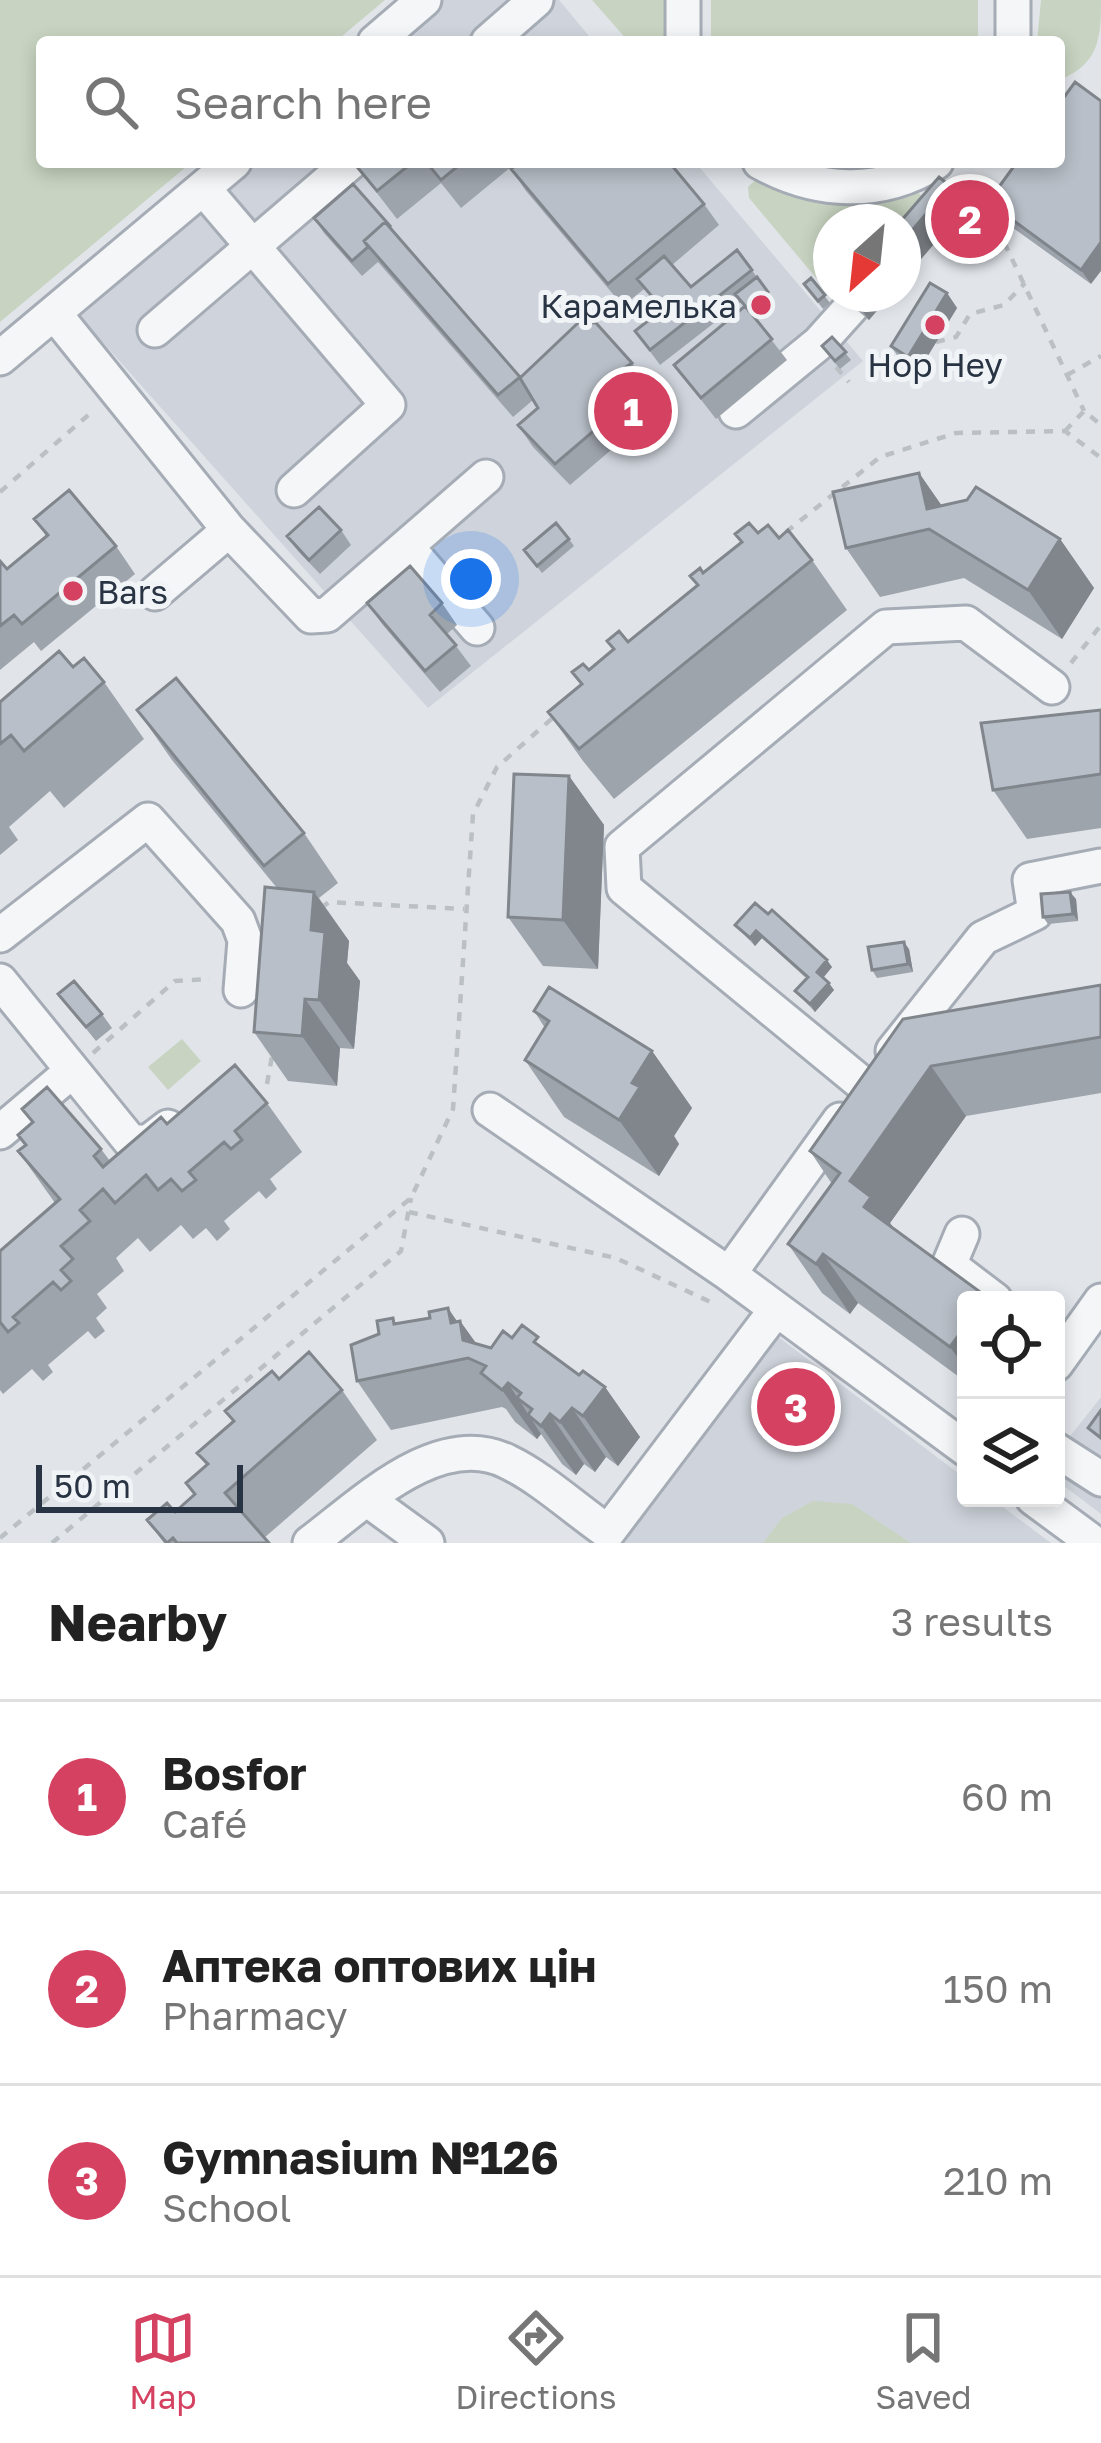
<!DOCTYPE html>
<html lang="en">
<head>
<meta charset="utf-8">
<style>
  body { margin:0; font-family:"Golos Text",sans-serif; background:#f6f6f6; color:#222 }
  .controls { position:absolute; right:36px; bottom:36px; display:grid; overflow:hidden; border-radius:12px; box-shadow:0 6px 18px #0003 }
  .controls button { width:108px; height:108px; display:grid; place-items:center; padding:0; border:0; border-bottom:3px solid #e0e0e0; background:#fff; color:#222; font:60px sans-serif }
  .compass { position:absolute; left:813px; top:204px; width:108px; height:108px; border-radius:50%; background:#fff; box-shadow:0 6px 18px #0003; rotate:207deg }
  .scale { position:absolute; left:36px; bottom:30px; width:207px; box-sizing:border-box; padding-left:12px; border:6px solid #283443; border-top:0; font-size:33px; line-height:42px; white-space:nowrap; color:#283443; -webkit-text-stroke:9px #f1f4f7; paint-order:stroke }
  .you { position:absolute; left:471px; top:579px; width:42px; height:42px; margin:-30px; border:9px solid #fff; border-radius:50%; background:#1a73e8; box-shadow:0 0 0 18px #1a73e833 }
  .badge { display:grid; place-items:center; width:78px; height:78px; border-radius:50%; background:#d44161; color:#fff; font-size:39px; font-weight:700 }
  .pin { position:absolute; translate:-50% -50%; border:6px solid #fff; box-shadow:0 3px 12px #0006 }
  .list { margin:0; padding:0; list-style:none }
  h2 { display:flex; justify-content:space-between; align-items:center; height:156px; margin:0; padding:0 48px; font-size:51px }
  h2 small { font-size:39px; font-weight:400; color:#767676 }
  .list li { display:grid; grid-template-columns:78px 1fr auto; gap:36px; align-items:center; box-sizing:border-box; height:192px; padding:0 48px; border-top:3px solid #e0e0e0 }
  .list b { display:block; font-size:45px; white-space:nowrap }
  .list p { margin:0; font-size:39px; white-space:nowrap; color:#767676 }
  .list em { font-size:39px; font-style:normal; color:#767676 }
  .icon { flex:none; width:66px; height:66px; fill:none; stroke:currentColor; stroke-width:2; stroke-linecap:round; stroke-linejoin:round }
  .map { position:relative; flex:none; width:1101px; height:1543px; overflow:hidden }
  .search { position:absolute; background:#fff; box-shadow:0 6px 18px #0003; left:36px; right:36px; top:36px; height:132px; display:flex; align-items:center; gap:30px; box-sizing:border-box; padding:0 42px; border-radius:12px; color:#767676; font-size:45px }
  .sheet { height:732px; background:#fff }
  nav { display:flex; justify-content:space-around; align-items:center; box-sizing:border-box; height:168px; border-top:3px solid #e0e0e0; background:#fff; font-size:33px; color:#767676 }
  nav a { display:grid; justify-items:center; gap:6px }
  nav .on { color:#d44161 }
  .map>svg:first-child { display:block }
  .built { fill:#cfd4dc }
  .green { fill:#c8d4c1 }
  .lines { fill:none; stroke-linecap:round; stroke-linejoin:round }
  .minor-casing { stroke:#a6acb5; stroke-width:39 }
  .path { stroke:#bbc0c5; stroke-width:4.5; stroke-dasharray:9 9; stroke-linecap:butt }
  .minor { stroke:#f4f6f8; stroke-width:33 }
  .wall { fill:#9ea4ac }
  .shaded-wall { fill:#81868c }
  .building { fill:#b8bfc8; stroke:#81868c; stroke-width:3 }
  .poi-dot { fill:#d44161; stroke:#f1f4f7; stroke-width:4.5 }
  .labels { text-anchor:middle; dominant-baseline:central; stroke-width:10; stroke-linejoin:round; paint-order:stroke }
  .poi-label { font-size:33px; fill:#283443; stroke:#f1f4f7; text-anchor:end }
</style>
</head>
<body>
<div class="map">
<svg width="1101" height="1543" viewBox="0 0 1101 1543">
  <rect width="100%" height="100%" fill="#e1e5ea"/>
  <path class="built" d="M424,0H559L594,42H375Z
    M234,162H695L863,361L428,708L67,302Z
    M777,1336L966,1479V1498H991L1051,1543H615Z
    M1101,1397V1514L1056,1480V1454Z"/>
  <path class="green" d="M0,0H385L335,42H42V162H192L0,322Z
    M592,0H667V42H629Z
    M711,0H978V42H711Z
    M1041,0H1101C1101,35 1100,62 1064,78L1059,76V42H1037Z
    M759,177L915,190L925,199L903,222H831V294H848L838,304L749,198L748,187Z
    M182,1039L201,1061L168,1090L148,1067Z
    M813,1501L852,1504L911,1543H763L782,1518Z"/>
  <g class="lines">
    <defs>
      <path id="minor" d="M1013,0V42
        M375,42L424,0
        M488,42L536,0
        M683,42V0
        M760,162C816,193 881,197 936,162
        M203,188L388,405L294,490
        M54,313L229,530L311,616L327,615L486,477
        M155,330L351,162
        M0,358L234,162
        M736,411L819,343L863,294
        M407,547L477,628
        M155,593L229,530
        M0,935L148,820L238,921L245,940L241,990
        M0,981L130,1141L147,1143L168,1127
        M893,1051L983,938L1035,913L1030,880L1101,866
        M865,1086L624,888L622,847L886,627L966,623L1052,687
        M490,1110L729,1274
        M840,1120L729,1274L966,1449
        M0,1132L71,1072
        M962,1234L949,1265L995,1300
        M1056,1364L1101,1301
        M1056,1450L1101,1479
        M1033,1498L1094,1543
        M368,1500L427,1543
        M310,1543C361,1505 439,1427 508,1462C543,1479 576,1510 608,1532L775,1311"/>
    </defs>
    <use href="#minor" class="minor-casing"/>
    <path class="path" d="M999,210L994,221L1084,411
      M936,342L956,337L970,314L1004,305L1025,283
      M836,367L849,382
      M1067,375L1101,356
      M1065,431L1084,411L1101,425
      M0,492L94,410
      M786,532L880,457L956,433L1065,431L1101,458
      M1071,663L1101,625
      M321,908L329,902L464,909
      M93,1053L175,981L210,979
      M267,1084L272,1056
      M409,1212L616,1258L717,1305
      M0,1538L411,1198L453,1109L473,814L497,767L556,715
      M52,1543L401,1251L411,1198"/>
    <use href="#minor" class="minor"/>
  </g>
  <path class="wall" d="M353,162H517L461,208L441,183L397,219Z
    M1017,162L1091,284L998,217L988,202Z
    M511,169L704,204L719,225L672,265L691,287L737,250L773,299L752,315L787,360L716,419L674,365L745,306L741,302L660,365L635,331L661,310L644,289L623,306L526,191Z
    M939,177L982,213L997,235L984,250L952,223L903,280Z
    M353,184L520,378L632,363L647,385L636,392L647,407L645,421L570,485L533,447L518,425L538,408L533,400L513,417L378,262L362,276L324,233L314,218Z
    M811,278L830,303L823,309L804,284Z
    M947,293L957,308L918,372L901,361L891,346Z
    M846,294H891L869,320L857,310Z
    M832,337L851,360L840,369L827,353Z
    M919,473L942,506L1060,539L1094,588L1062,639L964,578L880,597L846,548Z
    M34,519L116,546L135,574L41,651L34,642L0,670V561L7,569L46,536Z
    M341,530L351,545L320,574L298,551L287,536Z
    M758,533L779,538L812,560L847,610L614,799L583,761L548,712L581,685L572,672L589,670L628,642L697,586L703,573Z
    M569,539L574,546L542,573L524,550Z
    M367,603H442L457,625L447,634L471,666L440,692L382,624Z
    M73,667L104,682L144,739L64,808L50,791L9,827L18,840L0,855V702Z
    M137,710L304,833L338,883L319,898L349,941L347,963L360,981L354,1049L340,1048L337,1086L288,1081L254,1032L277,888L172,760Z
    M1101,710V828L1027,839L993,790Z
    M569,776L604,825L598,969L543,966L508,917Z
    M1076,899L1078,921L1048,924L1043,917Z
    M755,903L832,967L823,978L834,990L815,1012L795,991L807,979L762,938L755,946L735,925Z
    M909,949L913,972L877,978L872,970Z
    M1101,985V1093L966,1116L890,1223L895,1230L989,1300H966V1382L858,1303L850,1314L822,1293L788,1244L832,1184L810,1151L903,1019Z
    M58,994L102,1014L112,1028L96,1041Z
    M534,1011L652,1051L692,1108L674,1136L679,1144L659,1176L564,1117L525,1060L545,1028Z
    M267,1103L302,1152L270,1179L277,1189L266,1199L259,1191L224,1221L230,1229L217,1241L206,1228L193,1239L181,1225L150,1252L138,1238L116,1258L124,1271L97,1294L107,1308L96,1318L105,1331L95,1339L88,1331L48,1365L53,1372L43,1381L32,1369L3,1394L0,1390V1251L55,1203L18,1151L25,1146L18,1135L32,1123L22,1109L101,1149L110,1161L167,1124Z
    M460,1321L476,1343L491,1348L512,1338L550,1354L579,1375L605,1387L640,1437L618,1466L606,1457L595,1472L584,1464L576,1475L562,1464L541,1434L537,1439L515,1422L506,1409L502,1407L391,1430L357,1381L379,1334L397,1324Z
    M279,1379L342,1390L377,1440L264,1538L269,1543H164L147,1520L175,1512L194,1495L186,1483L206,1465L197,1453L233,1422L225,1411Z"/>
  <path class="shaded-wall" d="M937,201L952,223L903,280V241Z
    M982,213L997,235L984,250L969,228Z
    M1101,242V271L1091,284L1081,270Z
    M947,293L957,308L918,372L908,357Z
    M858,294H891L869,320L854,299Z
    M632,386L647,407L645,421L630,400Z
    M919,473L953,522L927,509Z
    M1060,539L1094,588L1062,639L1028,590Z
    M569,776L604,825L598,969L563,920Z
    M314,892L349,941L347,963L360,981L354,1049L319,1000L311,930Z
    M1070,892L1076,899L1078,921L1073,914Z
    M756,931L762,938L755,946L750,938Z
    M904,942L909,949L913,972L908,964Z
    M827,960L832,967L822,979L817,972Z
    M829,983L834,990L815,1012L810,1004Z
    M305,999L340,1048L337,1086L302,1036Z
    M652,1051L692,1108L674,1136L679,1144L659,1176L619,1120L632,1083Z
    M931,1066L966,1116L890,1223L906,1246L864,1207L850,1181Z
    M823,1254L858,1303L850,1314L816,1264Z
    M448,1308L461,1327L460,1321L495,1370L486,1366L451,1323Z
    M966,1325V1369L950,1347Z
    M508,1383L541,1434L537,1439L502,1390Z
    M605,1387L640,1437L618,1466L583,1416Z
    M572,1408L606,1457L595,1472L560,1422Z
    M550,1414L584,1464L576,1475L541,1426Z"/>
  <path class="building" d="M1075,82L1101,101V242L1081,270L988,202L1017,162H1059V104Z
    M353,162H413L377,191Z
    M426,162H463L441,180Z
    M520,162H669L704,204L608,284L511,169Z
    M939,177L982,213L969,228L937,201L903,241V222H900Z
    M353,184L391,227L385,222L364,241L368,247L352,261L314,218Z
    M385,222L520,377L498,395L364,241Z
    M737,250L752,270L650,350L635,331L663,309L637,279L664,256L691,287Z
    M757,277L768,292L747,308L735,294Z
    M811,278L825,295L818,301L804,284Z
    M930,283L947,293L908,357L891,346Z
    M745,306L772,339L701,398L674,365Z
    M579,322L596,323L632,363L618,372L632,386L630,400L555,464L518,425L538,408L520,378Z
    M832,337L846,352L835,361L822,346Z
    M919,473L927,509L967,500L976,487L1060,539L1028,590L929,529L846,548L833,492Z
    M69,490L116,546L22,624L14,615L0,626V561L7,569L48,535L34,519Z
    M319,507L341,530L309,560L287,536Z
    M556,523L569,539L537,566L524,550Z
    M749,523L758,533L768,525L779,538L788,530L812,560L579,749L548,712L582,684L572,672L583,664L589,670L614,649L607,641L619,631L628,642L698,585L690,576L700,568L703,573L742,542L735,534Z
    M410,566L442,603L430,615L456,645L425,671L367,603Z
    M59,651L73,667L84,658L104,682L24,751L11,735L0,744V702Z
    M176,678L304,833L264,866L137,710Z
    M1101,710V774L993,790L981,723Z
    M514,774L569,776L563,920L508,917Z
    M265,887L314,892L311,930L325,932L319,1000L305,999L302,1036L254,1032Z
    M1070,892L1073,914L1043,917L1041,894Z
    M755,903L768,914L772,910L827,960L817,972L829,983L810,1004L795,991L808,977L756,931L750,938L735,925Z
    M904,942L908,964L872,970L868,947Z
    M74,981L102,1014L86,1027L58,994Z
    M1101,985V1037L931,1066L850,1181L871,1197L864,1207L987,1297L985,1300H966V1325L950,1347L823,1254L816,1264L788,1244L840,1173L810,1151L903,1019Z
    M549,987L652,1051L632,1083L640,1087L619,1120L525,1060L549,1021L534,1011Z
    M235,1065L267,1103L235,1131L242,1140L231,1149L224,1142L189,1172L196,1180L182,1191L171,1179L158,1190L146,1175L115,1203L103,1189L80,1210L90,1221L61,1246L73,1259L61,1270L71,1281L61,1290L53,1282L13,1317L19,1323L8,1332L0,1322V1251L60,1199L18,1151L26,1145L18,1135L33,1122L22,1109L47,1087L101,1149L94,1156L103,1167L161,1117L167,1124Z
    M448,1308L451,1323L460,1321L463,1340L491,1348L503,1331L512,1338L522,1325L538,1337L534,1342L579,1375L583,1371L605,1387L583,1416L572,1408L560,1422L550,1414L541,1426L528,1415L532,1409L517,1398L521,1393L508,1383L502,1390L481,1373L486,1366L468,1358L357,1381L351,1345L379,1334L377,1321L393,1318L394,1324L430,1318L429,1312Z
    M309,1352L342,1390L225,1493L269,1543H177L173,1538L167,1543L147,1520L167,1503L175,1512L195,1494L186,1483L208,1464L197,1453L234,1421L225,1411L272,1371L279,1379Z
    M1101,1410V1438L1088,1428Z"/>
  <g class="poi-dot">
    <circle cx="761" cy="305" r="12"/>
    <circle cx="935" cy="325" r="12"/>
    <circle cx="73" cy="591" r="12"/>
  </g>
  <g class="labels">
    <g class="poi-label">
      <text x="737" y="305">Карамелька</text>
      <text x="935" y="364" text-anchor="middle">Hop Hey</text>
      <text x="97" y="591" text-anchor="start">Bars</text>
    </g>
  </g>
</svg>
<div class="controls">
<button><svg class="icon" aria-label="locate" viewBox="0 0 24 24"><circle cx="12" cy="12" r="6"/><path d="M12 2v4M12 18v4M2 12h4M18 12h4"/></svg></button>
<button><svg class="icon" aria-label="layers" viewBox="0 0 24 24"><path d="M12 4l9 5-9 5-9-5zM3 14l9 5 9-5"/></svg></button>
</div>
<svg class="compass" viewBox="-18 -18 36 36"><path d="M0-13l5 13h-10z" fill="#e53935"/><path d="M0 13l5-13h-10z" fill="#767676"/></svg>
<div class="scale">50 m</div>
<div class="you"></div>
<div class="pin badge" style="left:633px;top:411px">1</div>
<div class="pin badge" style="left:970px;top:219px">2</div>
<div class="pin badge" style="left:796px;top:1407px">3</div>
<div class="search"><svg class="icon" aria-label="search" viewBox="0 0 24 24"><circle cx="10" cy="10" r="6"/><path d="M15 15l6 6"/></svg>Search here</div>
</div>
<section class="sheet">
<h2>Nearby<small>3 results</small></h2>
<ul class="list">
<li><span class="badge">1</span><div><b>Bosfor</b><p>Café</p></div><em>60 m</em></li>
<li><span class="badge">2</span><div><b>Аптека оптових цін</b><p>Pharmacy</p></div><em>150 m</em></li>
<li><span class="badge">3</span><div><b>Gymnasium №126</b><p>School</p></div><em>210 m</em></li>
</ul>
</section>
<nav>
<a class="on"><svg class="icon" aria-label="map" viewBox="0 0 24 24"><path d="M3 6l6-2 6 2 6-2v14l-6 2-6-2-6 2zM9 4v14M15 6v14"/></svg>Map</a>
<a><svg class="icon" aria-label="directions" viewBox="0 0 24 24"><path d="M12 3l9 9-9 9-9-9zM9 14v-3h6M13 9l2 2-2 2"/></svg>Directions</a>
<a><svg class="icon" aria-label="saved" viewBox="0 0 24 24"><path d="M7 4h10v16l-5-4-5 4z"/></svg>Saved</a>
</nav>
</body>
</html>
